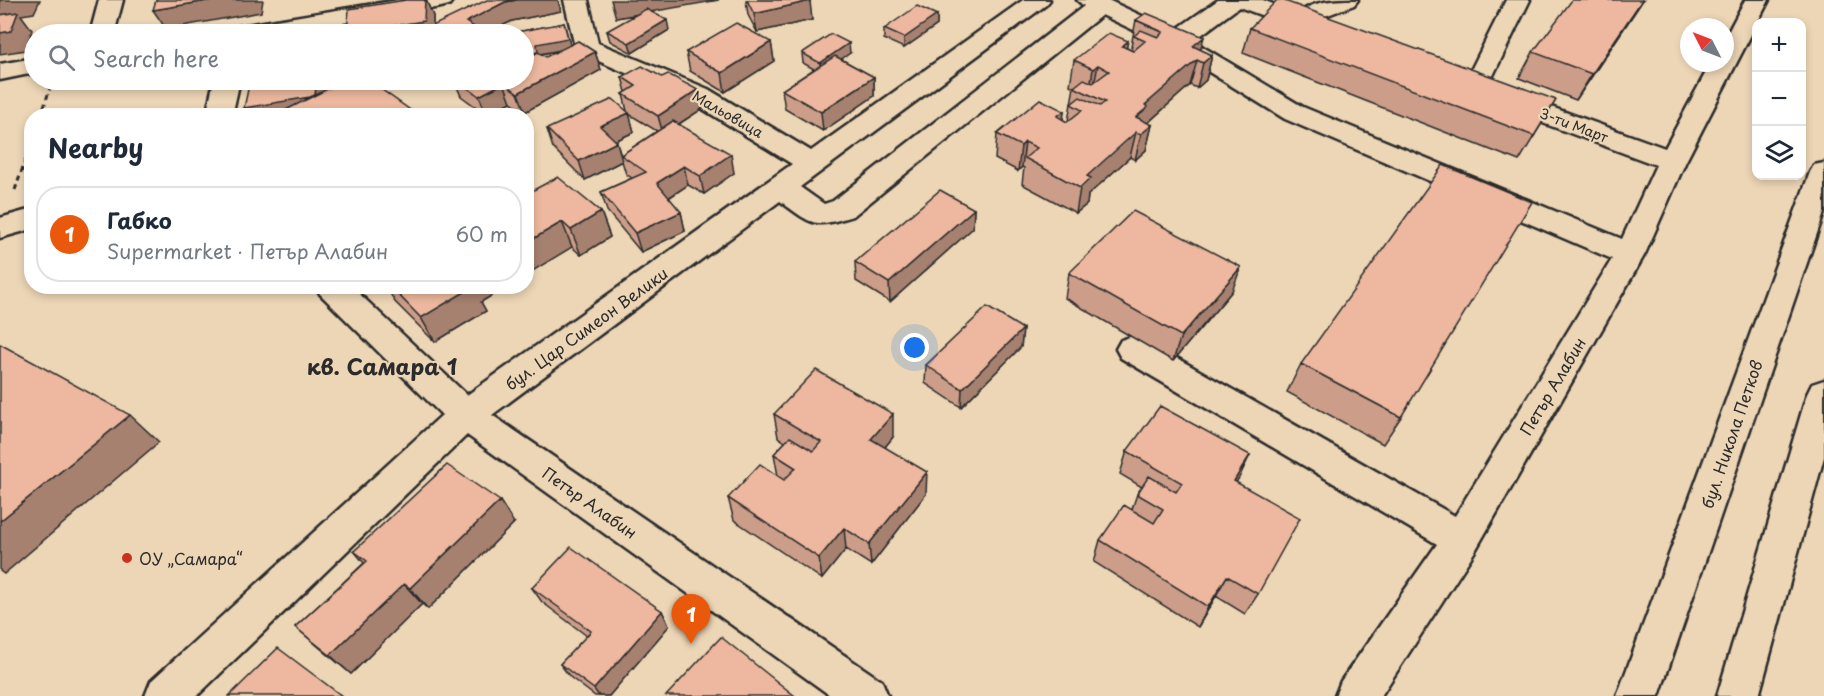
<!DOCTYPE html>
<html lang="en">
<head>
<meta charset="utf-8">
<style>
  body { margin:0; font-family:"Playpen Sans",sans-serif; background:#f2f2f3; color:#1f2937 }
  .controls { position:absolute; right:18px; top:18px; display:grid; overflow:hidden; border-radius:12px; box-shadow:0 3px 9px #0003 }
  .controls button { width:54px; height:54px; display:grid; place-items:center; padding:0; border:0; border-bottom:2px solid #e0e1e3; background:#fff; color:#1f2937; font:30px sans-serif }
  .compass { position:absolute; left:1680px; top:18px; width:54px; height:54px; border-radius:50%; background:#fff; box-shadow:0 3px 9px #0003; rotate:312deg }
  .you { position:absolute; left:915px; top:348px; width:21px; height:21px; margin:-15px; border:4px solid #fff; border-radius:50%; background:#1a73e8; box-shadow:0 0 0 9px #1a73e833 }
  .badge { display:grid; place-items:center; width:39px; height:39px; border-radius:50%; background:#ea580c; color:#fff; font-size:20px; font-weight:700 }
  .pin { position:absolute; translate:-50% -50px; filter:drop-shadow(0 2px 3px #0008) }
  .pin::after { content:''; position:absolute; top:32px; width:21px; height:18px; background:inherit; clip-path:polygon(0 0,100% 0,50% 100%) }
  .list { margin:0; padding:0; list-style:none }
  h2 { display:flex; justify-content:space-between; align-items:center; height:78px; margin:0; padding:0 24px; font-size:26px }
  h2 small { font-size:20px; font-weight:400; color:#747a83 }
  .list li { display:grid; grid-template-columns:39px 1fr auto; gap:18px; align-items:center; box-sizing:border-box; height:96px; margin:0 12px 12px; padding:0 12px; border:2px solid #e0e1e3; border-radius:24px }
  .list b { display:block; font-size:22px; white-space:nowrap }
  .list p { margin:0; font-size:20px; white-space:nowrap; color:#747a83 }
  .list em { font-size:20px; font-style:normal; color:#747a83 }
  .icon { flex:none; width:33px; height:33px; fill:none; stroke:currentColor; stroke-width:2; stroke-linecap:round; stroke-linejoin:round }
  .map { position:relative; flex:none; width:1824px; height:696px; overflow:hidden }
  .search { position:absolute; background:#fff; box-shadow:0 3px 9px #0003; left:24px; top:24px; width:510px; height:66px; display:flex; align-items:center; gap:15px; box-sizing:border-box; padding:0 21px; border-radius:33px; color:#747a83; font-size:22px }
  .panel { position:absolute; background:#fff; box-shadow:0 3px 9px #0003; left:24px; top:108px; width:510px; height:186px; border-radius:24px }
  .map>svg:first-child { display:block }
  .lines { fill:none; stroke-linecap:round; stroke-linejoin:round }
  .minor-casing { stroke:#2b2b2b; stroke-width:5 }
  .major-casing { stroke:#2b2b2b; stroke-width:5 }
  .path { stroke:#2b2b2b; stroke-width:3; stroke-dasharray:5 4; stroke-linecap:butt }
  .minor { fill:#edd6b6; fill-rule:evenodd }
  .major { fill:#edd6b6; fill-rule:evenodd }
  .wall { fill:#cc9e89; stroke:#2b2b2b; stroke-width:1.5; fill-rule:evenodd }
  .shaded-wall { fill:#a6816f; stroke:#2b2b2b; stroke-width:1.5 }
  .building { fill:#edb89f; stroke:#2b2b2b; stroke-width:1.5 }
  .poi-dot { fill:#c8321e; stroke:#edd6b6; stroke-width:2 }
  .labels { text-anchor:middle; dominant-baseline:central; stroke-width:4.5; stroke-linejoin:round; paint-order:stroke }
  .far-street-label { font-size:14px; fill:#2b2b2b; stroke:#edd6b6 }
  .street-label { font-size:16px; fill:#2b2b2b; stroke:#edd6b6 }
  .poi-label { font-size:16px; fill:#2b2b2b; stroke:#edd6b6; text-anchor:start }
  .district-label { font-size:22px; font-weight:bold; fill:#2b2b2b; stroke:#edd6b6 }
</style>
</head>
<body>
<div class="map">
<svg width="1824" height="696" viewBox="0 0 1824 696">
  <rect width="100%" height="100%" fill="#edd6b6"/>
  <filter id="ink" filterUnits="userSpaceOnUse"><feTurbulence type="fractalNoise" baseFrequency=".0167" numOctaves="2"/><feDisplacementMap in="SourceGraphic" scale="12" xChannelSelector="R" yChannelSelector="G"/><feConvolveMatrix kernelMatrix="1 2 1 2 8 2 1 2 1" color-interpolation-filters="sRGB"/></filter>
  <g filter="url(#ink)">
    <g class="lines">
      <defs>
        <path id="minor" d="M99,0H123L114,34H90Z
          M398,0H453L449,5L441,7L275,34H222L225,29L234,27Z
          M564,0H588L598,43L708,89L811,151L1023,0H1050L1046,5L800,187L824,204L833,201L1084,6L1077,0H1108L1174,31L1218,0H1263L1298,14C1313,0 1337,0 1358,0L1354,5L1320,18L1318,21L1321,26L1318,31L1309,33L1239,7L1193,41L1303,107L1622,239L1656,165L1497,106L1493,100L1497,94L1506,92L1515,94L1665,148L1711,63H1725V38L1745,0H1769L1686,161L1645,254L1475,551L1381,696H1335L1341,681L1437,544L1121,358L1116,349L1121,340L1133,336L1145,340L1455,516L1612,259L1285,119L1167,46L1102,15L853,216C813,228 814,226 780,201L492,415L882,681L888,696H831L467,435L197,696H145L151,681L442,415L320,294L316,286H351L467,395L792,164L690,101L578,52L575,47Z
          M1506,0H1530L1484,94L1475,96L1466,94L1462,88Z
          M34,58V73L0,80V64Z
          M214,80H240L232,116H206Z
          M32,209V229L0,238V218Z"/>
        <path id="major" d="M1824,163V213L1659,696H1617L1810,172L1814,165Z
          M1824,380V457L1759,696H1717L1807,394L1812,384Z"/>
      </defs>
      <use href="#minor" class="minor-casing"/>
      <use href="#major" class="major-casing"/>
      <path class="path" d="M41,116L50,88
        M15,190L32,142"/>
      <use href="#minor" class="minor"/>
      <use href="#major" class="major"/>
    </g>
    <path class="wall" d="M406,0H426L433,16V26L561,11L512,21L485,34H347V33Z
      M746,0H809L812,20L757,32L748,15Z
      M1643,0L1576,100L1519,78L1533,52Z
      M651,12L669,30L632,53L610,41L607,31L636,15L616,18Z
      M937,15V25L904,48L884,39V29Z
      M1136,20L1212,55L1206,80L1197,88L1190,85L1148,123L1152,125L1146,150L1135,160L1130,157L1088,195L1087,204L1076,213L1022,184L1024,168L1022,167L1018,171L995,159L997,134L1064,111L1063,120L1067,122L1068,121L1074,87L1070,85L1074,60L1127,48L1131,50L1132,46H1131Z
      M564,23L570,45L578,41L595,52L601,70L525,112L511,102L487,115L461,96L454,80H524V34H506ZM558,51L546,57L542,54Z
      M1250,28L1556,100L1519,161L1243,53Z
      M771,42L774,61L725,92L690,71L686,52Z
      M802,53H850L841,59L874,77V96L823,131L785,109L782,90L814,69L803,63Z
      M622,77L702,109L679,124L734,173L704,194L688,185L669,198L681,212L685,231L641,252L607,211L601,192L632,178L626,174L622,161L585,180L553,148L547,129L627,111L623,94L626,92ZM629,114L657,131L621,155L615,141L634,132Z
      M526,194L601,212L610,237L581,255L572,247Z
      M974,209L973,228L890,302L856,281L855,262Z
      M1069,273L1232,291L1173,361L1065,298Z
      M386,286H507L481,302L486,311L435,342L395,302Z
      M1023,329L1021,347L961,407L925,383L926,365Z
      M1301,364L1401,417L1383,444L1287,392Z
      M774,414L893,437L885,447L926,494L871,565L846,549L822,579L734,520L728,498L778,476L774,454L785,442L778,437Z
      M1127,451L1250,455L1236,482L1258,594L1245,614L1216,596L1198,627L1094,562L1100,540L1132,509L1137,494L1142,487L1120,474Z
      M514,523L428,609L422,604L351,674L295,627L364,563L354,551Z
      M532,588L662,611L669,626L609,696H595L570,677L560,664L587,636L542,602Z"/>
    <path class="shaded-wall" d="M0,0H40L34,13L21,15L32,30L26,50L0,54Z
      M213,0H263L261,12L166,29L153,10Z
      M425,0H426L433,16V32L428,28L431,34H347V33Z
      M517,0H558L561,11L512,21L485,34H466V22L505,2Z
      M611,0H719L616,18Z
      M1642,0H1643L1576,100L1592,74Z
      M810,1L812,20L757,32L754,14Z
      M937,15V25L904,48V38Z
      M667,20L669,30L632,53L629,43Z
      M564,23L571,48L540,54L524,65V54Z
      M329,25L334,34H327Z
      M1204,37L1190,85L1143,127L1136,132L1130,157L1088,195L1087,204L1076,213L1080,188L1087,176L1136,117L1193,46Z
      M1128,41L1123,66L1122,46Z
      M771,42L774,61L725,92L722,73Z
      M849,43L850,53L821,73L820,63Z
      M595,52L601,70L525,112L518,93Z
      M1212,55L1206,80L1197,88L1203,63Z
      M1098,65L1093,91L1089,94L1093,69Z
      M874,77V96L823,131L821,112Z
      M317,80H331L325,115L249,116L244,108Z
      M504,83L511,102L487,115L479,96Z
      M698,90L702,109L663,134L658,116Z
      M1064,111L1061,136L1057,116Z
      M413,112L414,116H406Z
      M629,113L634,132L606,145L600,126Z
      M1152,125L1146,150L1135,160L1141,134Z
      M617,142L622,161L585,180L579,161Z
      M1025,142L1022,167L1018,171L1021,146Z
      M731,154L734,173L704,194L700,176Z
      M684,166L688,185L662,202L657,183Z
      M974,209L973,228L890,302L889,283Z
      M601,212L610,237L581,255L571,230Z
      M681,212L685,231L641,252L635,233Z
      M562,222L572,247L526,275V243Z
      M1241,267L1232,291L1173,361L1181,336Z
      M469,286H507L481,302L486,311L435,342L421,318Z
      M1023,329L1021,347L961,407L962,389Z
      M893,414V437L873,462L871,439Z
      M130,415L159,442L4,574L0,571V521Z
      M1250,455L1239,478L1223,503L1234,481Z
      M927,472L926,494L871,565L869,544Z
      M500,501L514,523L428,609L410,588Z
      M844,528L846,549L822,579L819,558Z
      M1227,576L1216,596L1198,627L1208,607Z
      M404,584L422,604L351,674L330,655Z
      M662,611L669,626L609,696H599L594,689Z"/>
    <path class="building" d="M156,0H213L153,10Z
      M406,0H425L424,21L347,33L349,9Z
      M487,0H517L505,2L466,22L477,29L466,34H447L445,33L442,34H437L428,28Z
      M747,0H809L810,1L754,14Z
      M1277,0H1282L1556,100L1534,136L1250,28Z
      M1572,0H1642L1592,74L1533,52Z
      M917,6L937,15L904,38L884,29Z
      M646,9L667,20L629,43L607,31Z
      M18,12L11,31L0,33V15Z
      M1146,13L1204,37L1193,46L1212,55L1203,63L1197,60L1145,105L1148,107L1136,117L1152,125L1141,134L1136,132L1087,176L1091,178L1080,188L1025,158L1037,148L1025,142L1021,146L997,134L1040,99L1064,111L1057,116L1067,122L1082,110L1071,104L1080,97L1100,106L1105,102L1074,87L1084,79L1093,83L1109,71L1098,65L1093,69L1074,60L1109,33L1128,41L1122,46L1133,51L1145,41L1134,36L1141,30L1158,37L1163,32L1136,20Z
      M564,23L568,38L537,44L538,52L524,54V34H506Z
      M736,23L771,42L722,73L686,52Z
      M329,25L327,34H297L298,30Z
      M831,34L849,43L820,63L802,53Z
      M578,41L595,52L518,93L504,83L479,96L456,80H524V60L538,52L546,57Z
      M835,56L874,77L821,112L782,90Z
      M642,66L662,77L668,74L698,90L658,116L623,94L636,86L622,77Z
      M250,80H317L315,95L310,97L244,108Z
      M345,80H368L413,112L406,116H274Z
      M613,99L629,113L600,126L617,142L579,161L547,129Z
      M673,121L731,154L700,176L684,166L657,183L681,212L635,233L601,192L646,172L621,155Z
      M1443,165L1532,202L1401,417L1301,364Z
      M558,177L601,212L571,230L562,222L526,243V194Z
      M940,190L974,209L889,283L855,262Z
      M1133,211L1241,267L1181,336L1069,273Z
      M390,286H473V287L421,318Z
      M987,307L1023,329L962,389L926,365Z
      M0,344L130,415L0,521Z
      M816,370L893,414L871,439L927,472L869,544L844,528L819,558L728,498L760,464L784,480L796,468L774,454L790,437L813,451L821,442L774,414Z
      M1160,406L1250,455L1234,481L1300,518L1258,594L1227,576L1208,607L1100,540L1124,505L1154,523L1163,509L1137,494L1149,476L1176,492L1182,483L1127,451Z
      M447,465L500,501L410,588L404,584L330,655L295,627L367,561L354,551Z
      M571,547L662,611L594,689L560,664L591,631L532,588Z
      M721,637L795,696H666Z
      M278,648L342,696H229Z"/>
  </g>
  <circle class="poi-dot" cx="127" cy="558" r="6"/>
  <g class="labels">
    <g class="far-street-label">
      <text transform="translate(728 114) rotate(30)">Мальовица</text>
      <text transform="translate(1574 125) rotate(21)">3-ти Март</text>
    </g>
    <g class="street-label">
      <text transform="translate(586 328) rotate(-36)">бул. Цар Симеон Велики</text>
      <text transform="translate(1552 386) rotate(-59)">Петър Алабин</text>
      <text transform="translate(1731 434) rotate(-71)">бул. Никола Петков</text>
      <text transform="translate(590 502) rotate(35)">Петър Алабин</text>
    </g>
    <g class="poi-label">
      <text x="139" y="558">ОУ „Самара“</text>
    </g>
    <g class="district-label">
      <text x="382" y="365">кв. Самара 1</text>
    </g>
  </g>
</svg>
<div class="controls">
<button>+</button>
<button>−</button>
<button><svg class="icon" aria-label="layers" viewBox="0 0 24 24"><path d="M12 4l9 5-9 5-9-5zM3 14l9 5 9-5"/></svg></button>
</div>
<svg class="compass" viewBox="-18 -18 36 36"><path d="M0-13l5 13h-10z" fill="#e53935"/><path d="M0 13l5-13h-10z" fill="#747a83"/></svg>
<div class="you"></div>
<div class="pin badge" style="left:691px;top:644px">1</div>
<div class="search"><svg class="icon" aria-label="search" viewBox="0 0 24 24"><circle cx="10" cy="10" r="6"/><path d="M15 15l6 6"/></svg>Search here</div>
<section class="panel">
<h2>Nearby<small></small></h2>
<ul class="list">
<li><span class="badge">1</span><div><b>Габко</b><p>Supermarket · Петър Алабин</p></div><em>60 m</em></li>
</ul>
</section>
</div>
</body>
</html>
